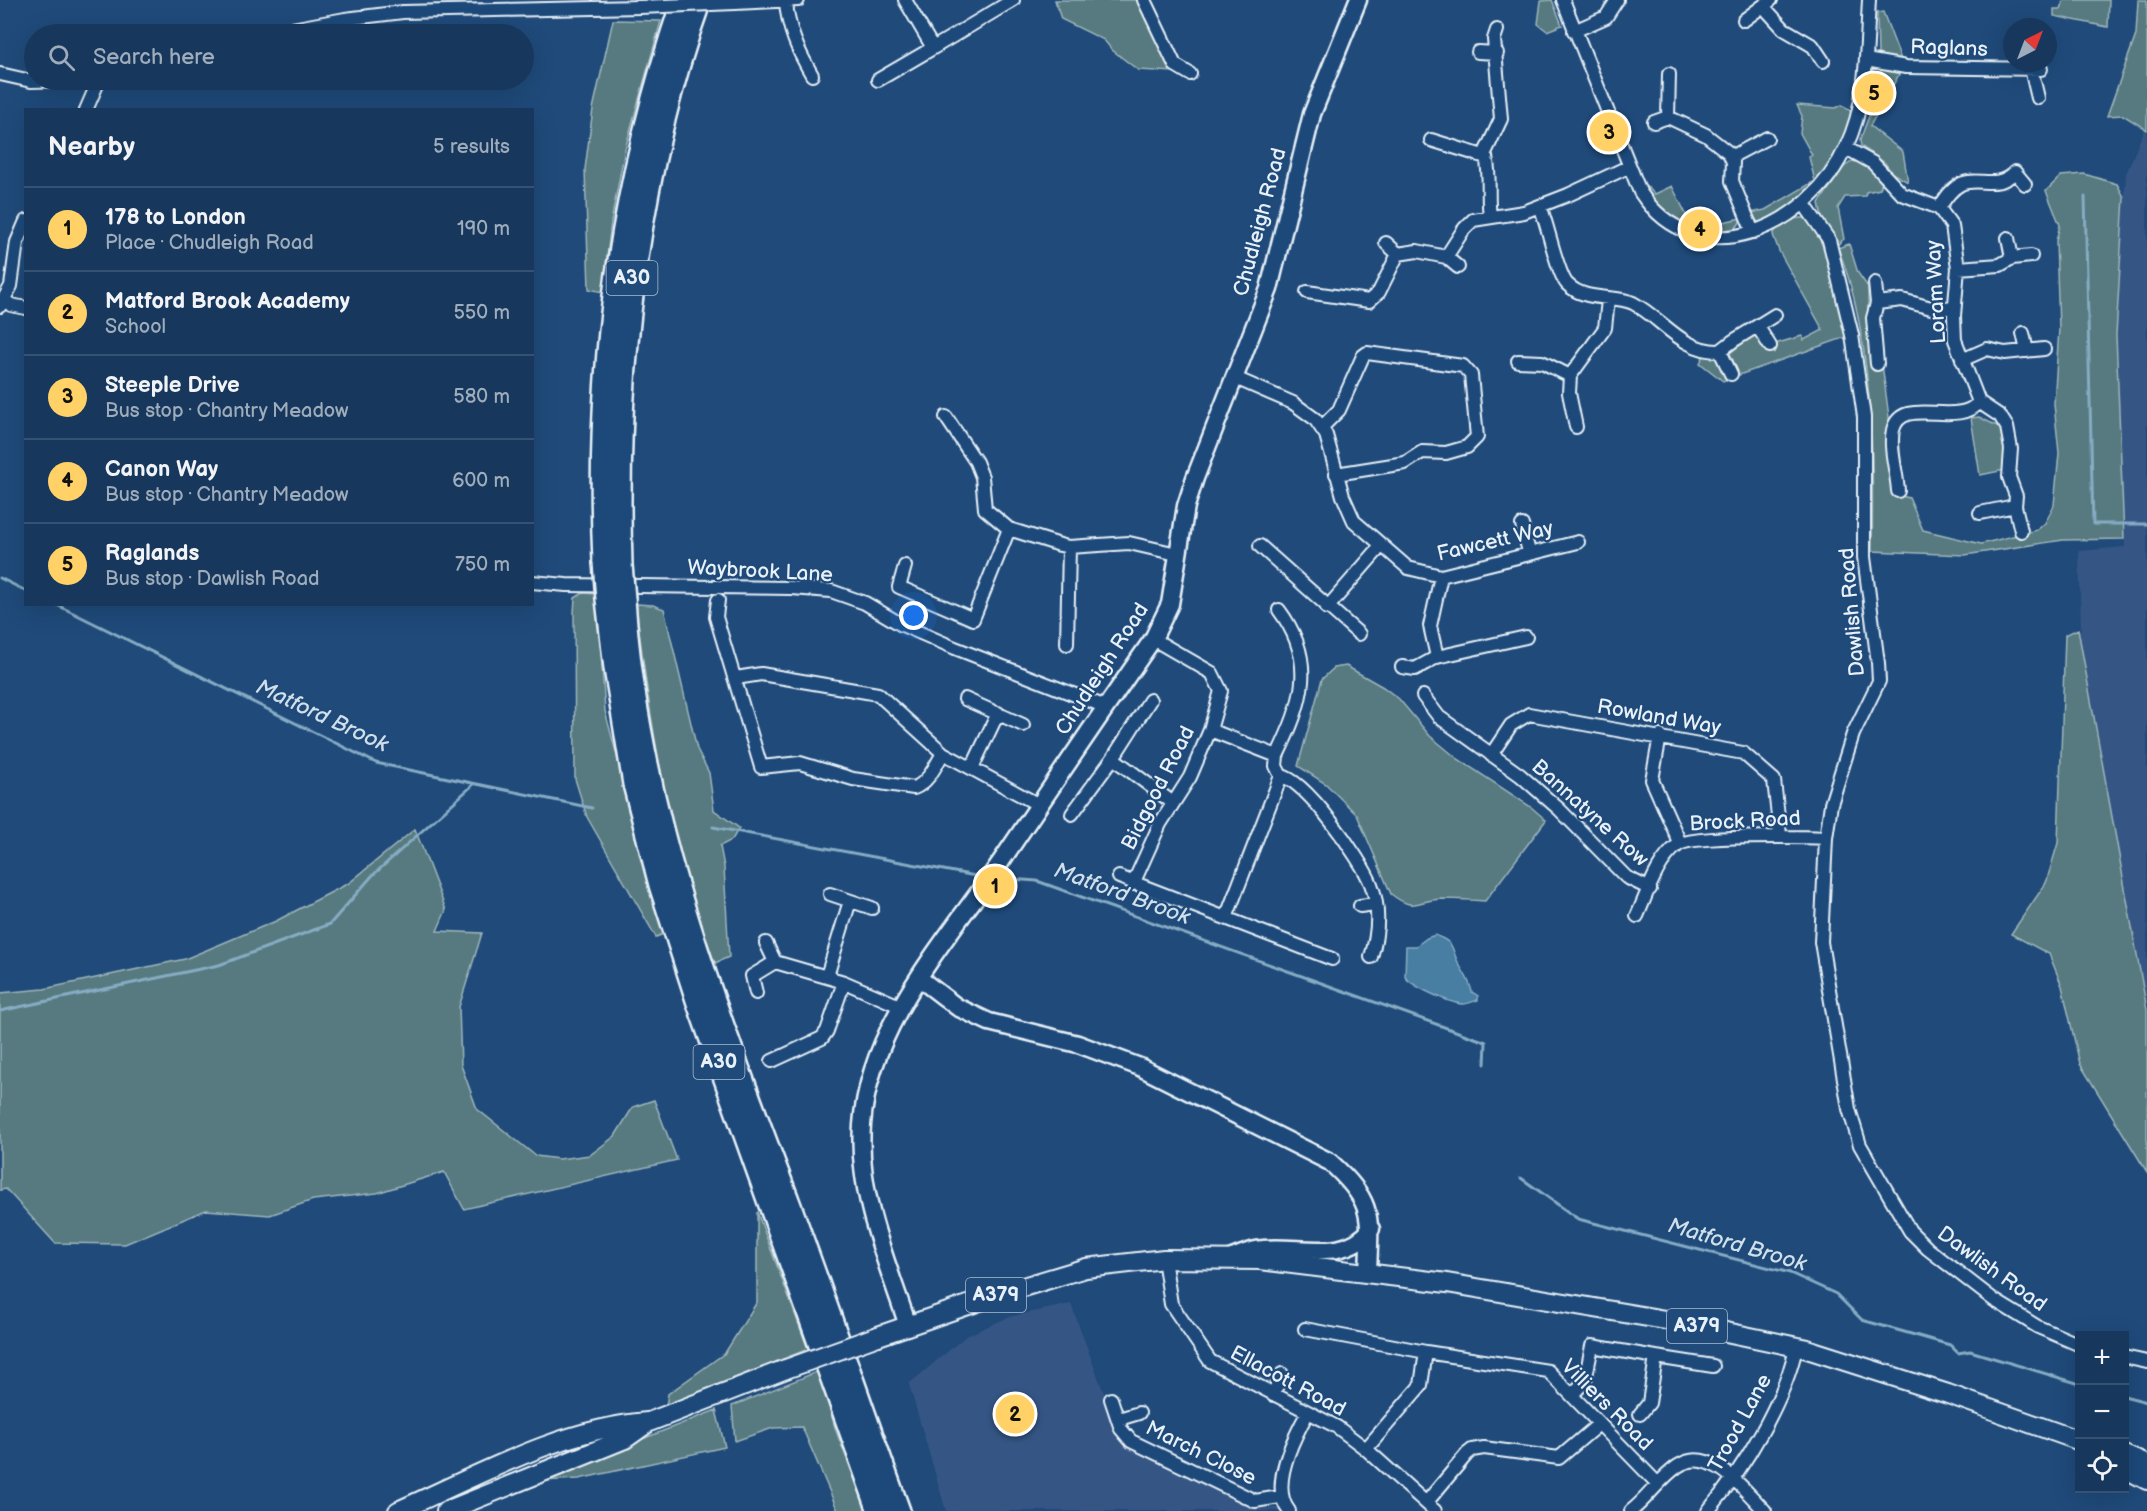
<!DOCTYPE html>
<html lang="en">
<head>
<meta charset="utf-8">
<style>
  body { margin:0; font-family:"Balsamiq Sans",sans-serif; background:#244365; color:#f1f3f6 }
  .controls { position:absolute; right:18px; bottom:18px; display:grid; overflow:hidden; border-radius:0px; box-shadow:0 6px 24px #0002 }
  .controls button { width:54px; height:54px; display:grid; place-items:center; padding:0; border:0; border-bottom:2px solid #365272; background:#17385c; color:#f1f3f6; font:30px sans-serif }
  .compass { position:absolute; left:2003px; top:18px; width:54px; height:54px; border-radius:50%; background:#17385c; box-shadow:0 6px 24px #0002; rotate:42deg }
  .you { position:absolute; left:914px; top:616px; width:21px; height:21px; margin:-15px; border:4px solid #fff; border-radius:50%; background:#1a73e8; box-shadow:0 0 0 9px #1a73e833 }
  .badge { display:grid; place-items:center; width:39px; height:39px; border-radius:50%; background:#ffd166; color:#111; font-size:20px; font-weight:700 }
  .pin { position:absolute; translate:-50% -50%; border:3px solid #fff; box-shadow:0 2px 6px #0006 }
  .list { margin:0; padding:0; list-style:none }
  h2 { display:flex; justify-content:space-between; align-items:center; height:78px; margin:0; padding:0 24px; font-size:26px }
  h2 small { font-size:20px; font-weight:400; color:#9eacbb }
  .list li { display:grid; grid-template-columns:39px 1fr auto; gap:18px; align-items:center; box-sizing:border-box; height:84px; padding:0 24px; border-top:2px solid #365272 }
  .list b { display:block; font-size:22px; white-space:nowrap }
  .list p { margin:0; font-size:20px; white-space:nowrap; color:#9eacbb }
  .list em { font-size:20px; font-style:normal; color:#9eacbb }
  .icon { flex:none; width:33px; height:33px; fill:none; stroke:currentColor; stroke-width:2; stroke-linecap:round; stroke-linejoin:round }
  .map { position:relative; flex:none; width:2147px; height:1511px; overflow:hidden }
  .search { position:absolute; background:#17385c; box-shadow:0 6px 24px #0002; left:24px; top:24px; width:510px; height:66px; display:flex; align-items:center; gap:15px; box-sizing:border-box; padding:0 21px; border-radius:33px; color:#9eacbb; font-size:22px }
  .panel { position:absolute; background:#17385c; box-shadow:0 6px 24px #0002; left:24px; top:108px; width:510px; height:498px; border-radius:0px }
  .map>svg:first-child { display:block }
  .built { fill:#355785 }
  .green { fill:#567a7f; stroke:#9fb6bc; stroke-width:1.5 }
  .water { fill:#467ea2; stroke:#87acc4; stroke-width:1.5 }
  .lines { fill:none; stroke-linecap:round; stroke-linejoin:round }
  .stream { stroke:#87acc4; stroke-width:3 }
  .street-casing { stroke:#e8f1f8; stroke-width:16 }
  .secondary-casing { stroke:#e8f1f8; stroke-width:21 }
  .primary-casing { stroke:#e8f1f8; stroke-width:22 }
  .highway-casing { stroke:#e8f1f8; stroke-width:26 }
  .street { stroke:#1f4a7a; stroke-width:12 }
  .secondary { stroke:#1f4a7a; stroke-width:16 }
  .primary { stroke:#1f4a7a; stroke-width:18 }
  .highway { stroke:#1f4a7a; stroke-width:21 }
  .street-bridge-casing { stroke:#e8f1f8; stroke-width:16; stroke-linecap:butt }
  .primary-bridge-casing { stroke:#e8f1f8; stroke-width:22; stroke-linecap:butt }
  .highway-bridge-casing { stroke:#e8f1f8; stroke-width:26; stroke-linecap:butt }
  .street-bridge { stroke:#1f4a7a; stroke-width:12 }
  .primary-bridge { stroke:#1f4a7a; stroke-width:18 }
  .highway-bridge { stroke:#1f4a7a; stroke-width:21 }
  .labels { text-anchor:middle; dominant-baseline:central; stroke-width:4.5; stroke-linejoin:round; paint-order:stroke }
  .shield { fill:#1f4a7a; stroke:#acbfd2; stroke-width:1.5 }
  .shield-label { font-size:20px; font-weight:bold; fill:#e8f1f8 }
  .street-label { font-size:21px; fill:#e8f1f8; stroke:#1f4a7a }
  .water-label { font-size:22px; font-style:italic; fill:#d0e0eb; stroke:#1f4a7a }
</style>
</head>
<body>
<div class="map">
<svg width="2147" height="1511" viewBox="0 0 2147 1511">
  <rect width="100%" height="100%" fill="#1f4a7a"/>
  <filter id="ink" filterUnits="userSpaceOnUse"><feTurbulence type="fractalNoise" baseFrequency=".0167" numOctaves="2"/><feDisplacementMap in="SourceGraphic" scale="12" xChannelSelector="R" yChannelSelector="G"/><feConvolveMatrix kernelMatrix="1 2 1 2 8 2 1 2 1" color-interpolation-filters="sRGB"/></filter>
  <g filter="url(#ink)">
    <path class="built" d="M2145,128L2147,130V1010L2078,629L2081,630L2079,551L2125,547L2116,335L2126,174Z
      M1071,1304L1123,1445L1255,1509L1277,1508L1280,1511H946L909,1384L966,1336L1009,1317Z"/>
    <path class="green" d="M1055,0H1139L1174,72L1138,70L1112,50L1104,40L1061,19Z
      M1552,0L1562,25L1547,31L1538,24L1541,1Z
      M2064,0H2109L2108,27L2054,16V9H2061Z
      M2138,0H2147V130L2123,115L2107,116L2136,35Z
      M1883,12L1902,62L1878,54L1877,13Z
      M613,20L661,21L625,149L611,222L603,292L589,289L585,169L593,109Z
      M1883,70L1901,71L1870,126L1903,152L1908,182L1892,173L1885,163L1861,146L1860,140L1875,100L1880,72Z
      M1797,105L1836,108L1842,105L1854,114C1843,148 1799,222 1758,222L1751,213L1765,210L1815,181L1809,157L1812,155L1800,133L1802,116Z
      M1853,161L1865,164L1882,182L1880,189L1866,192L1865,196L1845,197L1838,208L1844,239L1837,245L1822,218L1819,203L1844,167Z
      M2084,174L2117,184L2124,197L2116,335L2124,539L2063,540L1965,555L1872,551C1874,458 1873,334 1838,248L1849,244L1858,273L1868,287V330L1882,364L1890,425L1887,460L1893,494L1909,498L1923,530L1981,544L2037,530L2045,523L2054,505L2059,453L2054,404L2059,329L2056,241L2060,225L2046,191L2061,176Z
      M1640,180L1655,194L1672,186L1689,220L1723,222L1741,218C1735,250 1674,221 1660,207C1652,200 1645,190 1640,180Z
      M1809,218C1827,250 1844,300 1846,337L1739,375L1730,353L1755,334L1759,333L1768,346L1802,336L1804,340L1823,330L1779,251L1773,235C1778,222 1796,217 1809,218Z
      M1705,353L1719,359L1730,378L1723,381L1700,363Z
      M1979,417L2001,428L2004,439L2005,470L1980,475L1971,418Z
      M583,593L597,594L605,711L664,934L656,937L587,817L575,779L574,613L575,598Z
      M636,604L653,605L664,609L697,749L709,773L714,810L739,828L732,840L720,846L724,867L729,957L715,963C670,849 650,725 636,604Z
      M2078,629L2147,1010V1172L2080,1064L2062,986L2049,954L2011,934L2046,883L2058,843L2065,635Z
      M1346,666L1383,687L1399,699L1430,736L1458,759L1531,807L1546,820L1485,901C1470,900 1455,899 1441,899C1416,900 1415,913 1391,894L1357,815L1326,784L1298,766L1322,679L1334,668Z
      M415,829L446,910L437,931L482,933L459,1007L461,1065L477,1109L536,1156L559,1159L590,1155L615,1136L633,1107L654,1100L677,1160L464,1209L444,1172L377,1193L313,1200L270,1215L206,1210L125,1244L55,1243L6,1189L0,1190V993L44,989L185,959L276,921L349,883Z
      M757,1212L808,1349L666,1406L668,1394L725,1353L757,1302Z
      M819,1371L836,1431L867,1511H838L802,1427L773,1428L735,1441L732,1406Z
      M716,1410L725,1447L579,1479L542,1481L554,1474Z"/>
    <path class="water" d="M1435,935C1458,944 1450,950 1460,966C1465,975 1470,981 1472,992L1478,996V1000C1474,1001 1468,1004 1464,1004C1451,1004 1413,987 1405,977L1406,946H1416L1427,938Z"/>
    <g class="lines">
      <path class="stream" d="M2085,197L2093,524H2147
        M0,578L26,591
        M55,604L376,763L592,808
        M713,827L981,877
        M997,878L1037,881L1486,1042L1485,1064
        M0,1011L219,965L330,924L372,876L474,784
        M1521,1178L1578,1219L1790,1273L1836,1294L1862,1320L1950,1345L1958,1353L1970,1351L2080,1384
        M2124,1396L2147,1402"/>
      <defs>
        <path id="street" d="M905,0L933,48L1013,0
          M1144,0L1175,65L1190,74
          M1563,0L1640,192C1698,280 1811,226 1846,147C1868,100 1866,51 1869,0
          M786,2C788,29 798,51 812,75
          M735,3L798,0
          M1763,6L1784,29L1813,46L1823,61
          M1744,20L1771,0
          M1574,31L1606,17L1617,0
          M265,34L345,19L403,12L640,7
          M1478,52L1497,53
          M1866,60L1906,67L2041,69
          M2031,69L2038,98
          M0,74L31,81L71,80
          M1669,74L1668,117L1706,135L1729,153L1733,162L1732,181L1753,232
          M878,80L933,48
          M86,110L99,80
          M1654,122L1668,117
          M1431,140L1486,157C1491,176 1487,197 1490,217
          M1846,148L1873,163L1902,194L1939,208L1952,226L1958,268L1954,316L1955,340L1979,402L2000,416L2007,427L2011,449L2009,477L2016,496L2015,506L2021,531
          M1484,155L1501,119L1494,39L1497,30
          M1731,157L1767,138
          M1804,204L1829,240L1852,335L1864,417V557L1878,663L1879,681L1853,734L1831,804L1826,838L1821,942L1849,1109L1860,1145L1910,1231L1928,1249L1994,1300L2038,1327L2080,1345
          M1540,206C1548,225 1557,273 1567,284C1586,303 1615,294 1633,303C1663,319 1682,352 1720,351L1731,374
          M1939,208C1945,199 1951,189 1961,184C1979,176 1996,191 2015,172L2025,184
          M2008,238L2012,258
          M1386,243L1398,254
          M1446,257L1458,267
          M1958,268L2000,265L2012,258L2031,256
          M1875,283L1877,303
          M1307,292L1369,301L1379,292L1398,254L1417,251L1446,257L1464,229L1473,220L1524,212L1568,195L1628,167
          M5,300L11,305L26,308
          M0,306L11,286L17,242L26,221
          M1758,327L1770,346
          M2023,333L2027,351
          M1720,351L1733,341L1775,315
          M1962,360L1987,349L2005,353L2044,349
          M1518,361L1542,362L1570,376
          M1877,364L1873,318L1877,303L1902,300L1935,309L1954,307
          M1233,377L1293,403L1315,419L1326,435L1343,496L1354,521L1408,568L1441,576L1578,542
          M946,417L976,462L982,477L985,509L1009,529L1060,545L1069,547L1129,543L1177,554
          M1322,427L1339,410L1363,356L1367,353L1463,366L1471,375L1477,437L1467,447L1446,453L1422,452L1405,463L1336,474
          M1576,427L1569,393L1570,376L1605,328L1608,300
          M1898,491C1897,472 1889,449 1893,430C1902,394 1957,429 1979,402
          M1980,513L2015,506
          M1522,525L1529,552
          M1260,546L1359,634
          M905,566L899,587L973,619L1009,529
          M532,582L566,585L791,588L831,591L865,603L902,625L955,648L1106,707
          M718,600L716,617L761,767L800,763L853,779L914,788C928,783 936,765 943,753
          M1327,608L1381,546
          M1067,644L1069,547
          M1437,657L1430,626L1441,576
          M1402,667L1415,669L1437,657L1526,637
          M736,678L761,674L878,694L943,753L1039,805
          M1423,696L1439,717L1520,775L1559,809L1626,877L1650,889
          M965,699L1023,725
          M1210,730L1277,756L1276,766L1281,776L1226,918
          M1660,736L1652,780L1680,843
          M1491,755L1511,725L1529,714L1743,753L1774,780L1780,835
          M1277,756C1303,702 1317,661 1279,610
          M1113,758L1173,803
          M972,768L998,713
          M1281,776C1305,779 1362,860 1371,884C1380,907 1378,934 1371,957
          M1072,814L1113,758L1150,700
          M1119,877L1332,959
          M1133,884L1160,824L1190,777L1210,730L1221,691L1212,673L1153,639
          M830,894L872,908
          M1360,906L1375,904
          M1637,916C1648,892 1656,862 1678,845C1691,835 1804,837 1826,838
          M775,962L844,982L902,1007
          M827,976L850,901
          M756,993L752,976L775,962L766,943
          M772,1061L822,1038L827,1031L844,982
          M1164,1259L1171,1304L1210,1361L1337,1427L1366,1449L1435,1511
          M1305,1329L1426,1352
          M2124,1357L2147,1362
          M1273,1395L1282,1374
          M1572,1395L1585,1381L1592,1346L1656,1357
          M1111,1399L1121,1429L1131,1441L1255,1501L1280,1497
          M1640,1414L1649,1403L1656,1357L1713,1366
          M1119,1419L1139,1413
          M1366,1449L1421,1385L1426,1352L1548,1371L1658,1484
          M1426,1503L1467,1454L1472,1450L1484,1448L1559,1458L1599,1424
          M1289,1511C1269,1486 1294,1437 1308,1412
          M1631,1511C1648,1498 1660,1478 1678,1466C1711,1444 1745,1491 1765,1511
          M1708,1511C1743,1469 1785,1401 1796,1347"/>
        <path id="secondary" d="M919,978L957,1007L989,1022L1078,1044L1140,1067L1330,1162C1375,1203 1370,1215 1368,1272
          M1232,1258C1241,1255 1252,1249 1263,1249C1301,1245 1344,1263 1371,1229
          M908,1326C887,1261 857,1195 862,1125C869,1024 948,939 1002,860C1052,786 1102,712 1153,639L1170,604L1186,506L1195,478L1269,289L1312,114L1358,0"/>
        <path id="primary" d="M878,1336L1003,1293L1086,1268L1164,1259L1260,1260L1447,1283L1683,1323L1807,1349L1948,1394L2080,1441
          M2124,1455L2147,1465
          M2124,1468L2147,1480
          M398,1511C477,1476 560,1429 647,1422
          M446,1511L625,1439L649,1422L786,1369"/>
        <path id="highway" d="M604,562C595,367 620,185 683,0
          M621,565C615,373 635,182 700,0
          M607,599L615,668L634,784L660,885L699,1006L879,1511
          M624,599C637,809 715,1008 789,1203C827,1305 862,1409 899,1511"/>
      </defs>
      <use href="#street" class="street-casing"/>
      <use href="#secondary" class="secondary-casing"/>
      <use href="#primary" class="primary-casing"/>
      <use href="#highway" class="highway-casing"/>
      <use href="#street" class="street"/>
      <use href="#secondary" class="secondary"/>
      <use href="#primary" class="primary"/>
      <use href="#highway" class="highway"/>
      <defs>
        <path id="street-bridge" d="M640,7L735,3"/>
        <path id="primary-bridge" d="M786,1369L878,1336"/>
        <path id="highway-bridge" d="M604,562L607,599
          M621,565L624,599"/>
      </defs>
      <use href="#street-bridge" class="street-bridge-casing"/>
      <use href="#primary-bridge" class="primary-bridge-casing"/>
      <use href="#highway-bridge" class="highway-bridge-casing"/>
      <use href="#street-bridge" class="street-bridge"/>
      <use href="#primary-bridge" class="primary-bridge"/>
      <use href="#highway-bridge" class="highway-bridge"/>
    </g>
  </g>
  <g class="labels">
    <g class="shield">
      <rect x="606.5" y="261" width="51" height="34" rx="4.5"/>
      <rect x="693.5" y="1045" width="51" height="34" rx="4.5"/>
      <rect x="966" y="1278" width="60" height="34" rx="4.5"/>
      <rect x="1667" y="1309" width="60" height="34" rx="4.5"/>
    </g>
    <g class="shield-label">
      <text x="632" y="278">A30</text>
      <text x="719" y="1062">A30</text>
      <text x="996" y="1295">A379</text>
      <text x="1697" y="1326">A379</text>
    </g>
    <g class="street-label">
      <text transform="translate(1949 48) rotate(2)">Raglans</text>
      <text transform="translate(1260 222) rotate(-75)">Chudleigh Road</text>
      <text transform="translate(1936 292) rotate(-93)">Loram Way</text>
      <text transform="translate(1495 541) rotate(-13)">Fawcett Way</text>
      <text transform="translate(760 571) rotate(3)">Waybrook Lane</text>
      <text transform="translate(1852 612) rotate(-95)">Dawlish Road</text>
      <text transform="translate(1102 669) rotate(-57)">Chudleigh Road</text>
      <text transform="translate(1659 717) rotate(10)">Rowland Way</text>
      <text transform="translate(1158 788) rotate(-63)">Bidgood Road</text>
      <text transform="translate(1590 813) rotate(42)">Bannatyne Row</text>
      <text transform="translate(1745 821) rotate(-3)">Brock Road</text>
      <text transform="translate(1992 1269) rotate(36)">Dawlish Road</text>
      <text transform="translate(1288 1381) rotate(28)">Ellacott Road</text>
      <text transform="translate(1607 1405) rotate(45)">Villiers Road</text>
      <text transform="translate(1740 1423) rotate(-61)">Trood Lane</text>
      <text transform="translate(1201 1453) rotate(26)">March Close</text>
    </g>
    <g class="water-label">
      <text transform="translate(322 716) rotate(25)">Matford Brook</text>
      <text transform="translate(1122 894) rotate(20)">Matford Brook</text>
      <text transform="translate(1737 1245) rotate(16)">Matford Brook</text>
    </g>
  </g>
</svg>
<div class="controls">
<button>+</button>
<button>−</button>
<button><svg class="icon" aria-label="locate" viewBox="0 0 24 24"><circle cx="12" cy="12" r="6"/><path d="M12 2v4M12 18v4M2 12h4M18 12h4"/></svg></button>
</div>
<svg class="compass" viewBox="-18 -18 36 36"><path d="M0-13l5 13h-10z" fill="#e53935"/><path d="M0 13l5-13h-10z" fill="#9eacbb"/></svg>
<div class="you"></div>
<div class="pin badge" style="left:995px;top:886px">1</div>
<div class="pin badge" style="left:1015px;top:1414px">2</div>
<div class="pin badge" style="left:1609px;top:132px">3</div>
<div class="pin badge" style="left:1700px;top:229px">4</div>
<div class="pin badge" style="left:1874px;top:93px">5</div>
<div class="search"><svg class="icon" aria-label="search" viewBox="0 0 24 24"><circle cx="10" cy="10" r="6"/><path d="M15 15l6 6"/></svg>Search here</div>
<section class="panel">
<h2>Nearby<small>5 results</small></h2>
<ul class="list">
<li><span class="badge">1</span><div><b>178 to London</b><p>Place · Chudleigh Road</p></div><em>190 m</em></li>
<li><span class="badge">2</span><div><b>Matford Brook Academy</b><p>School</p></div><em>550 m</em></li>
<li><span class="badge">3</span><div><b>Steeple Drive</b><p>Bus stop · Chantry Meadow</p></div><em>580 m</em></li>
<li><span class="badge">4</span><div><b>Canon Way</b><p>Bus stop · Chantry Meadow</p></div><em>600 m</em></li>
<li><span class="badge">5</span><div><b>Raglands</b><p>Bus stop · Dawlish Road</p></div><em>750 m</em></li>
</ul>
</section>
</div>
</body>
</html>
